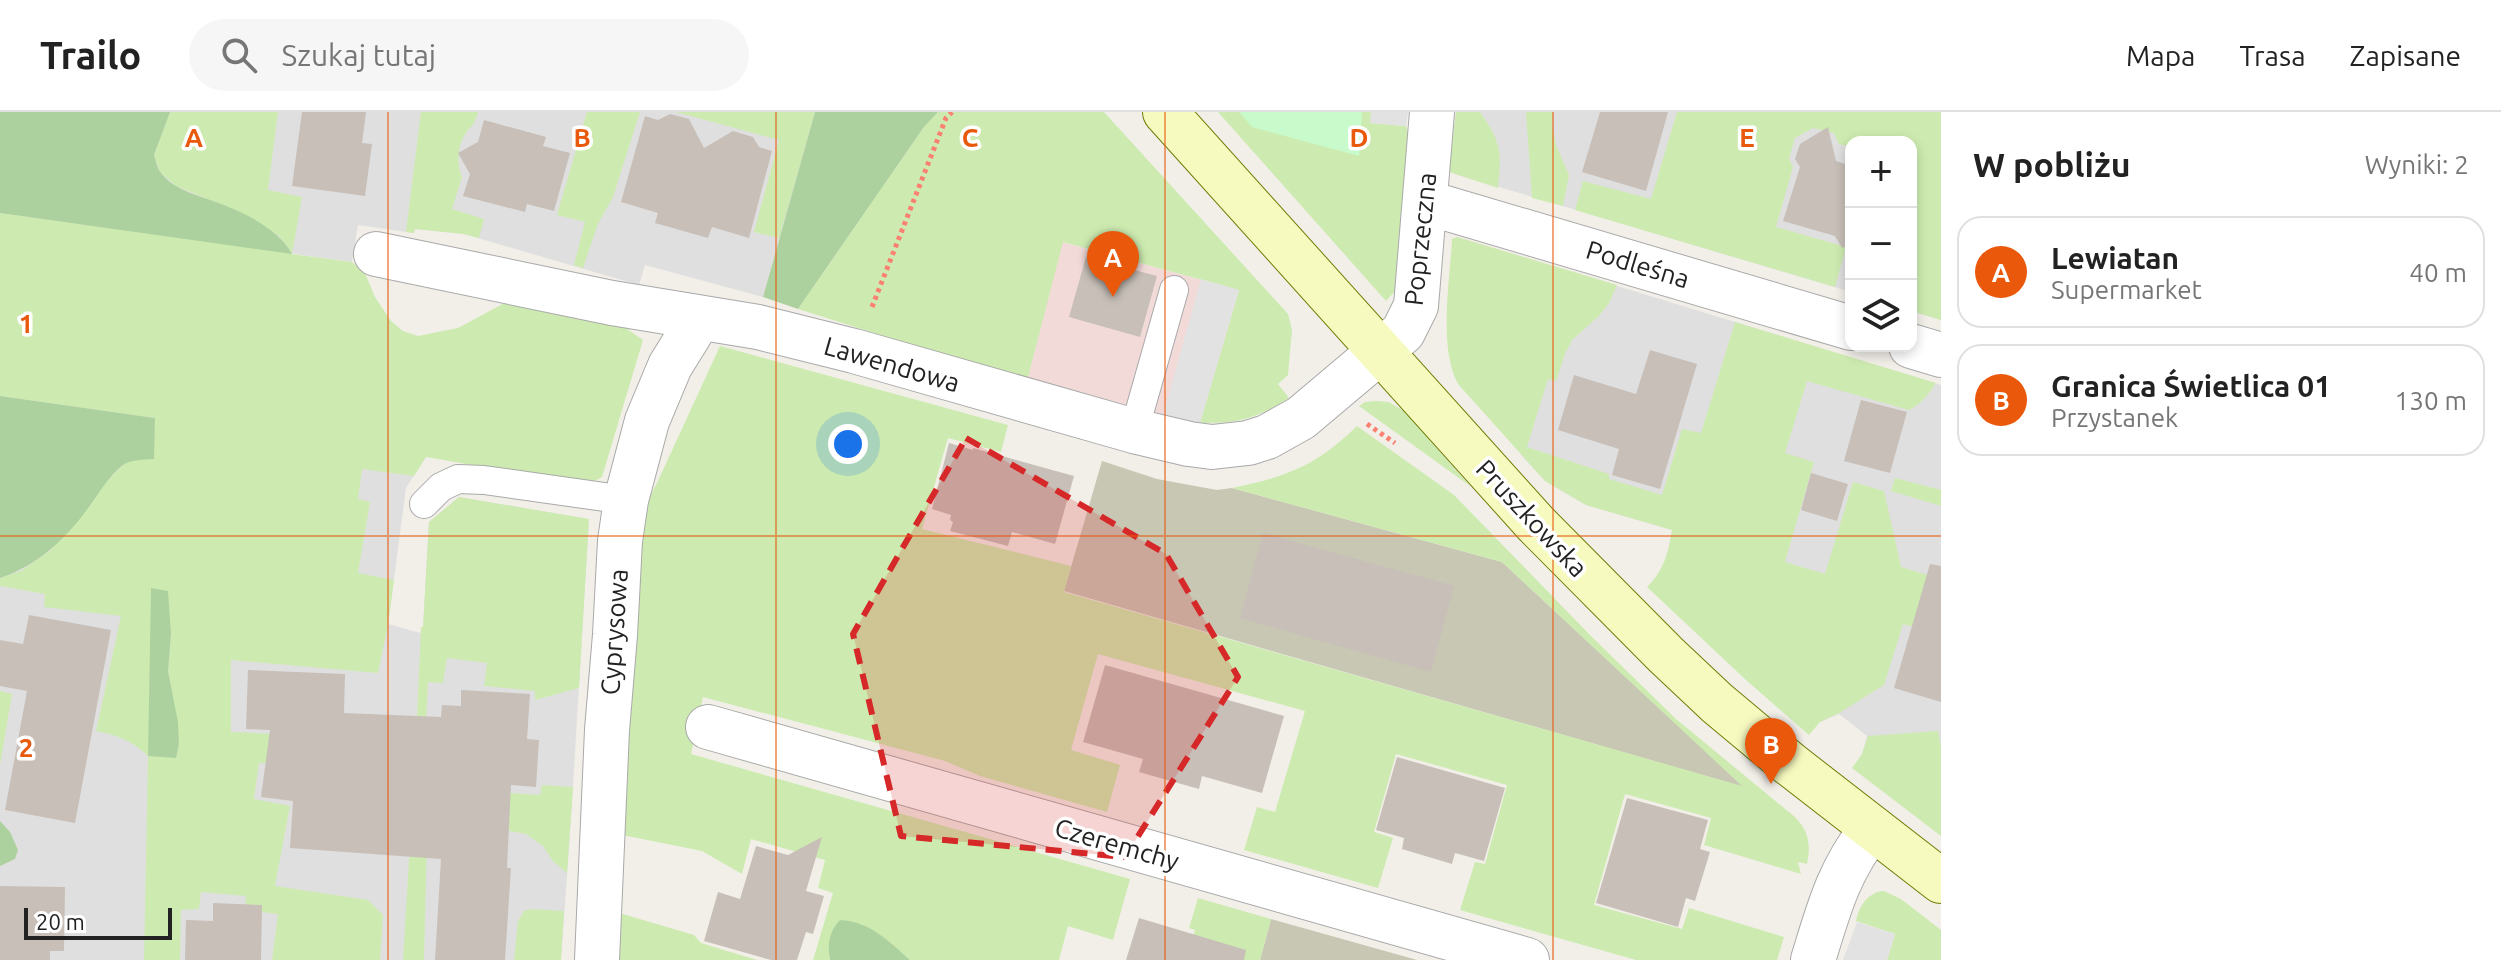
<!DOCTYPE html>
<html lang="pl">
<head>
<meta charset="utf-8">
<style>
  body { margin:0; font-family:Ubuntu,sans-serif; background:#f6f6f6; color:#222 }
  .controls { position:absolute; right:24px; top:24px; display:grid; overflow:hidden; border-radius:16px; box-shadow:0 4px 12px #0003 }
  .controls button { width:72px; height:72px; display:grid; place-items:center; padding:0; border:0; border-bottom:2px solid #e0e0e0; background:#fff; color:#222; font:40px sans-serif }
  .scale { position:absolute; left:24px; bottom:20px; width:148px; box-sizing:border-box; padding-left:8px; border:4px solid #222; border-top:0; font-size:22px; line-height:28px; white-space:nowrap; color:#222; -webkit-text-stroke:6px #fff; paint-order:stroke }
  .you { position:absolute; left:848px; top:332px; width:28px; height:28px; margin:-20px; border:6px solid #fff; border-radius:50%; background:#1a73e8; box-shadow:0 0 0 12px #1a73e833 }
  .badge { display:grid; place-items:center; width:52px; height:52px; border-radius:50%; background:#ea580c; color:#fff; font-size:26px; font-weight:700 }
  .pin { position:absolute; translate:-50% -66px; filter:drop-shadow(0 2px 4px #0008) }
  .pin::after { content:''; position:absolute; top:42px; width:28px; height:24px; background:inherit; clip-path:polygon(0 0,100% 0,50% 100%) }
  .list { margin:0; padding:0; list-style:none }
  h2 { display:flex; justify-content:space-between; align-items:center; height:104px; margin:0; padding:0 32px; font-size:34px }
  h2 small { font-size:26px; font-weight:400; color:#767676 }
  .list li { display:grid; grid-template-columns:52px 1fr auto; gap:24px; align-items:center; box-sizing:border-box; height:112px; margin:0 16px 16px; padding:0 16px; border:2px solid #e0e0e0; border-radius:24px }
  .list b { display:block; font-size:30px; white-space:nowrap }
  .list p { margin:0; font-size:26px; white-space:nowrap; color:#767676 }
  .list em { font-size:26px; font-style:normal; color:#767676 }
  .icon { flex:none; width:44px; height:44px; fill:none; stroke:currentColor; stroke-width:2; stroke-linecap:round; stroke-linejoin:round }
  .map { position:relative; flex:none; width:1941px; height:848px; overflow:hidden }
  header { display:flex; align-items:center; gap:48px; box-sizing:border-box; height:112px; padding:0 40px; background:#fff; border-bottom:2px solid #e0e0e0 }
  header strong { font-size:38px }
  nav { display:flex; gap:44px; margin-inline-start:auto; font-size:28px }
  .search { width:560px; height:72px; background:#f6f6f6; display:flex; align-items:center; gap:20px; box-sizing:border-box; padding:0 28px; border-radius:44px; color:#767676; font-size:30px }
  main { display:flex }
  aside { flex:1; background:#fff }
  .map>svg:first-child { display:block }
  .residential { fill:#e0dfdf }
  .commercial { fill:#f2dad9 }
  .construction { fill:#c7c7b4 }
  .grass { fill:#cdebb0; fill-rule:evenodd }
  .forest { fill:#add19e }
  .park { fill:#c8facc }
  .parking { fill:#e2e2e2 }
  .building { fill:#c7bfb8 }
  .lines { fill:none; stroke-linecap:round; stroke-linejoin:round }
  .lane-casing { stroke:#a9a9a9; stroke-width:30 }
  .street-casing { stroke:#a9a9a9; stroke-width:46 }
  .secondary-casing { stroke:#707d05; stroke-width:46 }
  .path { stroke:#fa8072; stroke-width:5; stroke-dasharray:4 4; stroke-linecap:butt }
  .lane { stroke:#fff; stroke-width:28 }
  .street { stroke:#fff; stroke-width:44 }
  .secondary { stroke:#f7fabf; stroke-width:44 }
  .marked { fill:#d62828; fill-opacity:0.2; stroke:#d62828; stroke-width:6; stroke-dasharray:16 10; stroke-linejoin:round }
  .grid { fill:none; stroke:#e8590c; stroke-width:2; stroke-opacity:0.55 }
  .labels { text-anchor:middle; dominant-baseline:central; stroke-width:7; stroke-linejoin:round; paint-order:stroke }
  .street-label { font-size:26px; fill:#222; stroke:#fff }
  .grid-label { font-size:26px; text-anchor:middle; font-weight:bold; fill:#e8590c; stroke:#fff; stroke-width:7; stroke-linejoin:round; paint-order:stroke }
</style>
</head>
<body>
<header>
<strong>Trailo</strong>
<div class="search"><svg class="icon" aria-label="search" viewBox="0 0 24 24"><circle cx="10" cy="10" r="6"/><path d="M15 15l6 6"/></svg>Szukaj tutaj</div>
<nav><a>Mapa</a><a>Trasa</a><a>Zapisane</a></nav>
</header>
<main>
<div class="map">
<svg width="1941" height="848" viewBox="0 0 1941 848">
  <rect width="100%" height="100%" fill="#f2efe9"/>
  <path class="residential" d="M48,0H815L763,185L645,153L639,173L464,122L415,117L414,121L358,113L352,150L0,101V69Z
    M1456,0H1941V208L1911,199V30H1851V180L1449,60Z
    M1457,125L1941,273V702L1862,642L1867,624L1839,602L1820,610L1659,463L1666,450L1672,418L1586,393L1545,369L1521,343Z
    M0,284L426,345L406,376L388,512L420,521L423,515L429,410L459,385L589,407L571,707L561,848H0Z"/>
  <path class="commercial" d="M1062,130L1239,178L1200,311L1121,292L1117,295L1027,269Z"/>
  <path class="construction" d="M1102,349L1157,367L1217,378L1232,376L1502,450L1744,675L1064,479Z
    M1271,807L1417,848H1260Z"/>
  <path class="grass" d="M170,0H278L268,78L302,85L292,142L352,150L365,161L375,185L391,209L403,219L418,224L458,216L512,187L610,205L643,228L602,365L587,373L426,345L414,364L362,357L358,387L370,390L358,461L394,468L388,513L378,561L231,548V620L374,626L333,654L259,651L254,687L290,694L275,774L368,788L383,803L380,848H272L278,802L245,798L246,784L201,780L199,797L181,798L180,848H144L148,644C132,629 118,623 96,619L121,504L44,495L45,482L0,474V466L21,459L51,438L90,393L103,373L126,350L155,306L0,284V101L292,141L278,123L234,98L176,74L160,60L154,43ZM152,476L171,522L168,559L179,632L176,646Z
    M421,0H478C473,17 471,12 464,24C457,36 457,53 462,65L452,97L484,107L479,126L464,122L415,117L414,121L406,120Z
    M587,0H640L613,85L598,112L583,156L574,153L585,110L557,103Z
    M676,0H815L779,126L754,120L779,28Z
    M938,0H1104L1288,202L1292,218L1288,263L1278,272L1289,286C1258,306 1237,312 1200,311L1239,178L1063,130L1027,269L798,197L924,15Z
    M1218,0H1371V11L1406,14L1416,52L1397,177L1386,189Z
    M1456,0H1480C1501,30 1502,39 1498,76L1449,60Z
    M1526,0H1553L1552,13L1556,33L1569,63L1563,94L1532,86Z
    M1677,0H1941V208L1911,199V30H1851V35L1839,32L1834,21L1813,16L1795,26L1789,47L1793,55L1776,115L1846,135L1835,175L1575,98L1583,69L1651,87Z
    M1457,125L1617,173L1609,191L1599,204L1572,228L1565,242L1556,269L1548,267L1527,335L1609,362V367L1662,383L1682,317L1701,321L1735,210L1936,271C1928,283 1921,292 1909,298L1807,269L1785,341L1814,350L1785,450L1825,462L1853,370L1884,379L1901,455L1941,467V523L1903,512L1884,573L1839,601L1820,610L1809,623L1746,568L1647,475C1664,458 1668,442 1672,418L1586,393L1545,369L1458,272C1438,236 1450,168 1452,127Z
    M720,234L1008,313L1001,340L948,326L922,417L1071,454L1064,480L1742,674L1502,450L1232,376C1287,365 1317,353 1357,314L1454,383L1591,524L1676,607L1795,705C1809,719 1811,733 1807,752L1798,750L1801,762L1704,733L1711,706L1625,682L1594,793L1682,817L1689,796L1784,825L1777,848H1636L1460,798L1475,750L1485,752L1507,673L1396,642L1374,720L1393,726L1378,776L1244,738L1257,695L1275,700L1305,599L1098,542L1071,638L1120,653L1107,700L980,664L945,649L703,585L691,642L1130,767L1113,828L1068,814L1059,848H910L889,830L829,844L830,848H813L833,781L818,776L825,748L751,727L742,762L702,739L622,723L638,467L646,382H651L657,371Z
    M1376,289L1389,290L1404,299L1470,374L1359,294L1365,290Z
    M1895,366L1941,378V394L1891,379Z
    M459,385L589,407L579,576L535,588V579L484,574L487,551L447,546L443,571L428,570L423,675L540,683L542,673L573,675L567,761L553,749L543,734L526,722L447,708L427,722L424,848H403L415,650L421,515H423L429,410Z
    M0,579L12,582L0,653Z
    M1938,619L1941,635V724L1852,656L1862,642L1868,624Z
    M1884,779L1901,787L1941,818V848H1887L1895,822L1856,809C1859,794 1868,780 1884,779Z
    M1198,786L1271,807L1260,848H1186L1195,818L1189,816Z
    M531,797L564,799L561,848H514L518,809L524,799Z
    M616,800L694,823L701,831L757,848H614Z"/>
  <path class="forest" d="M0,0H170L154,43C156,49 157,56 161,61C174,78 197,83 216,90C243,100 278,116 292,142L0,101Z
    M815,0H938L924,15L798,197L763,185Z
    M0,284L155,306L154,347C145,348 131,347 123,353C110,363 101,378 91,392C68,425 39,453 0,466Z
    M151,476L168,479L171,522L168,559L178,610L179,632L176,646L148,644Z
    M0,709L10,720L18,738L15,747L0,754Z
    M840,808C869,809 890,830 910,848H830C827,833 829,819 840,808Z"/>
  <path class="park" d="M1239,0H1362L1359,44L1252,15Z"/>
  <path class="parking" d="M1371,0H1408L1406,14L1370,11Z
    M1201,167L1239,178L1200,311L1163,303Z
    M1857,810L1895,822L1887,848H1843Z"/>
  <path class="building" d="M302,0H366L362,31L372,32L365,84L292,74Z
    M1600,0H1668L1646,79L1582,60Z
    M670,2L689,7L704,36L733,19L753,25L759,35L772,39L749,126L712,115L708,126L655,111L658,101L621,90L645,4L658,8Z
    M484,8L546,25L543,34L570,41L554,99L527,92L525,100L463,84L470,62L458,41L478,30Z
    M1828,15L1836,49L1851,54V132L1842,136L1835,124L1783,109L1800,55L1795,47L1800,32Z
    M1086,145L1157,164L1140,225L1069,205Z
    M1650,238L1697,252L1660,377L1612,363L1619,337L1558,318L1574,263L1636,282Z
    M1861,288L1907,300L1890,361L1844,349Z
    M949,331L973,338V336L1074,364L1055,432L1012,420L1008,434L950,419L953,410L950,408L951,403L932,397Z
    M1811,361L1848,372L1837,409L1801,398Z
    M1263,421L1454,474L1431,560L1240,506Z
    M1930,452L1941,454V590L1894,576Z
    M29,503L111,518L75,711L5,698L27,579L0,574V528L23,532Z
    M1105,553L1284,604L1262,681L1202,664L1199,677L1139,660L1143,647L1083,630Z
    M248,558L345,562L344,601L441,605L442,593L461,594V578L530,582L527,627L539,628L536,675L511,673L507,756H511L505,848H435L441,747L290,736L293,689L261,685L270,618L246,617Z
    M1397,645L1505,676L1484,749L1455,741L1452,752L1402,737L1404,726L1376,718Z
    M1627,686L1708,708L1700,737L1710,740L1695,789L1686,786L1678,815L1596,791Z
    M822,725L806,779L824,784L813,822L806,820L797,848H771L704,829L718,780L740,787L756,734L788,743Z
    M0,774L65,775L64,839H50V848H0Z
    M213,791L262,793L261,848H185L186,808L213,809Z
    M1139,806L1246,838L1244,848H1126Z"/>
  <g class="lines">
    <defs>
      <path id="lane" d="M1134,319L1174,178
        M424,392L441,375L458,367L484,368L626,388"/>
      <path id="street" d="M1425,90L1851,216
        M376,142L612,191L758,215L854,239L1134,319L1189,332L1212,335L1248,331L1267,325L1301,306L1403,220L1416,194L1432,0
        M1911,234L1941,243
        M708,615L1527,848
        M597,848L607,618L615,523L620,429L626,388L647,309L670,254L699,207
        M1813,848C1829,796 1838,760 1872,716"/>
      <path id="secondary" d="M1165,0L1536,412L1666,543L1717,591L1790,652L1941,769"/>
    </defs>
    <use href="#lane" class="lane-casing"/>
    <use href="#street" class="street-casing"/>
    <use href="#secondary" class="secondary-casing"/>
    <path class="path" d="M872,195L946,6L952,0
      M1367,312L1395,331"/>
    <use href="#lane" class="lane"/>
    <use href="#street" class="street"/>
    <use href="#secondary" class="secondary"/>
  </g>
  <path class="marked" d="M966,326L1166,442L1238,565L1125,745L901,724L853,522Z"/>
  <path class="grid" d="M388,0V848M776,0V848M1165,0V848M1553,0V848M0,424H1941"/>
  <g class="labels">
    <g class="street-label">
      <text transform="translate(1420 127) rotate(-84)">Poprzeczna</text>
      <text transform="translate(1638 152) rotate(17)">Podleśna</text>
      <text transform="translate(892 252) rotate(16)">Lawendowa</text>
      <text transform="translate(1532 406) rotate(47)">Pruszkowska</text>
      <text transform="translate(614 520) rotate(-86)">Cyprysowa</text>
      <text transform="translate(1117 732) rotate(16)">Czeremchy</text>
    </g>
  </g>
  <g class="grid-label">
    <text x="194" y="35">A</text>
    <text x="582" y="35">B</text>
    <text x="970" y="35">C</text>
    <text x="1359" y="35">D</text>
    <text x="1747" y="35">E</text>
    <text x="26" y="221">1</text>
    <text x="26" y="645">2</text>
  </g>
</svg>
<div class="controls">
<button>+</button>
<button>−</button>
<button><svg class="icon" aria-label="layers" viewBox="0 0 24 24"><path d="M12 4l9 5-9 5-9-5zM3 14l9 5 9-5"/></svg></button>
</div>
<div class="scale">20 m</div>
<div class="you"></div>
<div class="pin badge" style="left:1113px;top:185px">A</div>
<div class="pin badge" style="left:1771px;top:672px">B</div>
</div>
<aside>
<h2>W pobliżu<small>Wyniki: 2</small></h2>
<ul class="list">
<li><span class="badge">A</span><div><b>Lewiatan</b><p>Supermarket</p></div><em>40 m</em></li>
<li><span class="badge">B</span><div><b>Granica Świetlica 01</b><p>Przystanek</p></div><em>130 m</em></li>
</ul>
</aside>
</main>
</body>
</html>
